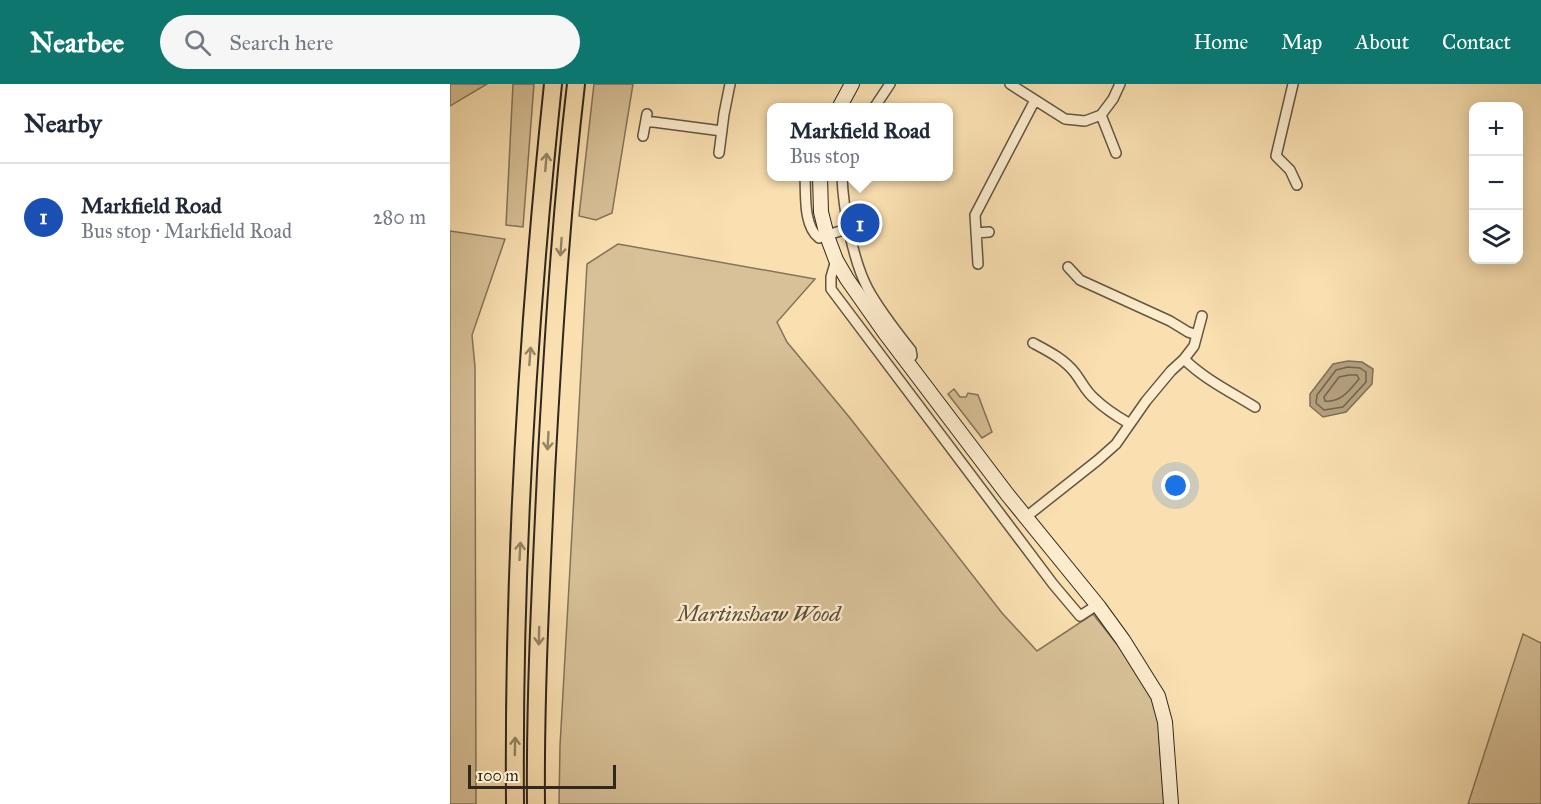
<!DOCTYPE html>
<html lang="en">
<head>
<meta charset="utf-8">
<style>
  body { margin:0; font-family:"IM FELL Great Primer",serif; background:#f6f6f7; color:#1f2937 }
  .controls { position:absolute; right:18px; top:18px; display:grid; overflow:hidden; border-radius:12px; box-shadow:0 3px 15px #0003 }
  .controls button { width:54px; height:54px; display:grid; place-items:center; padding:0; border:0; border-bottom:2px solid #e0e1e3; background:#fff; color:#1f2937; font:30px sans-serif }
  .scale { position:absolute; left:18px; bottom:15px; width:148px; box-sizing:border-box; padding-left:6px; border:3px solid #30271d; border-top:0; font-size:16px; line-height:21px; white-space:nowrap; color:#30271d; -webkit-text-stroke:4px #fcebcc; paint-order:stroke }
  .you { position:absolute; left:726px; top:402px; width:21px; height:21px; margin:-15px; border:4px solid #fff; border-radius:50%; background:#1a73e8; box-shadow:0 0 0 9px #1a73e833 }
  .badge { display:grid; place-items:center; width:39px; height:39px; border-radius:50%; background:#0f766e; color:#fff; font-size:20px; font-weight:700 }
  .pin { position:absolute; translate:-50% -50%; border:3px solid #fff; box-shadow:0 2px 6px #0006 }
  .popup { position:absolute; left:317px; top:19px; width:186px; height:78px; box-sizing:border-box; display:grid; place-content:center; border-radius:12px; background:#fff; filter:drop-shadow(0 2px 4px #0005); font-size:20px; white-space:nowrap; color:#747a83 }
  .popup b { font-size:22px; color:#1f2937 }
  .popup::after { content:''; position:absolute; left:50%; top:100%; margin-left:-12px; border:12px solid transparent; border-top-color:#fff }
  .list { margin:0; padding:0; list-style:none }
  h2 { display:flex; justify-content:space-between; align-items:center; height:78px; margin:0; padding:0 24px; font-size:26px }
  h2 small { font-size:20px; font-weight:400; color:#747a83 }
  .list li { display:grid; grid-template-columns:39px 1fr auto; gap:18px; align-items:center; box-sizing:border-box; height:108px; padding:0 24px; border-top:2px solid #e0e1e3 }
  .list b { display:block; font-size:22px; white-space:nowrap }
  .list p { margin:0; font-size:20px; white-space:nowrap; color:#747a83 }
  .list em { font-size:20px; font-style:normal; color:#747a83 }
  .icon { flex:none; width:33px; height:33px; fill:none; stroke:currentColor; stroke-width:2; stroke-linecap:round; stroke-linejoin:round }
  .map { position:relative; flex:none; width:1091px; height:720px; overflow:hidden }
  header { display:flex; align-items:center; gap:36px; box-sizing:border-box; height:84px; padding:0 30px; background:#0f766e; color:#fff }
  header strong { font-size:28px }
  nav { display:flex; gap:33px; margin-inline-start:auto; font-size:21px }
  .search { width:420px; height:54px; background:#f6f6f7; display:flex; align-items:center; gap:15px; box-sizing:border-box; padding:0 21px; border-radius:33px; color:#747a83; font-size:22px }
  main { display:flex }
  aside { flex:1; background:#fff }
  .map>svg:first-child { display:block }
  .green { fill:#d8c198; stroke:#84745a; stroke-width:1.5 }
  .water { fill:#b5a17f; stroke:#807058; stroke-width:1.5 }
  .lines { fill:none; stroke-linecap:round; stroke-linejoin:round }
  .shore { stroke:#72644e; stroke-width:1.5 }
  .street-casing { stroke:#625542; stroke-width:12 }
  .secondary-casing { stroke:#30271d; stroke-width:16 }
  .highway-casing { stroke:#30271d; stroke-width:20 }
  .street { stroke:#fcebcc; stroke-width:9 }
  .secondary { stroke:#fcebcc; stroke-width:14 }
  .highway { stroke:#fae0b1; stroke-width:16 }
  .oneway { stroke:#958467 }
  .labels { text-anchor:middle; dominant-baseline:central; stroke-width:4.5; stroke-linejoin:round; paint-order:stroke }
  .park-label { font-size:22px; font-style:italic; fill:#5a4e3c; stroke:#fcebcc }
</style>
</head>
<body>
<header>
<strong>Nearbee</strong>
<div class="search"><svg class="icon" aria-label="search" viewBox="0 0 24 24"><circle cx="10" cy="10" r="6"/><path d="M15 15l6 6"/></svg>Search here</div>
<nav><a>Home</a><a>Map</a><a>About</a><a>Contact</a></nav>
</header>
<main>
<aside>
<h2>Nearby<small></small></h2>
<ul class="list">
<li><span class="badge" style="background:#1a4fb4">1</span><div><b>Markfield Road</b><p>Bus stop · Markfield Road</p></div><em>280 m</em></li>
</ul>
</aside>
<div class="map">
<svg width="1091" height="720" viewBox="0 0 1091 720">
  <rect width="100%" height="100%" fill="#fae0b1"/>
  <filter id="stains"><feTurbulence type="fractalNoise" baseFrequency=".00333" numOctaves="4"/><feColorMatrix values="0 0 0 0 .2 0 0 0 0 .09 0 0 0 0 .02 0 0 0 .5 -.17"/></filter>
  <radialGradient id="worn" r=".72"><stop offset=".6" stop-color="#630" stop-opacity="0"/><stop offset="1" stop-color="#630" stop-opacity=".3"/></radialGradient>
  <path class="green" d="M0,0H37L0,22Z
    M63,0H84L73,143L56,141Z
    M144,0H183L162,129L146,136L129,132Z
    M0,147L55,155L22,251L25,283L26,720H0Z
    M168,160L365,195L327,238L337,258L400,334L552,529L587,567L643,530L708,612L709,653L714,720H109L110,662L137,180Z
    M504,305L510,313H516L518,309L528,311L542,348L532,354L498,310Z
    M1073,550L1091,559V720H1018Z"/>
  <path class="water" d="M898,277L912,278L923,285L922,300L896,328L873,333L860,322V310L883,280Z"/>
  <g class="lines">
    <path class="shore" d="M898,283L910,284L916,288V298L893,323L874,326L866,319L867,311L886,286Z
      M899,291H907L909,295C899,307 890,319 875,317L874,313L889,293Z"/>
    <defs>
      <path id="street" d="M560,0L615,35L635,37L651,31L663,15L670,0
        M843,0L826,72L840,86L847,101
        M424,24L440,0
        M651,31L666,69
        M196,37L272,47
        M193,52L197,30
        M269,69L274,30L280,0
        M355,92C356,110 353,142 369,154L399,144
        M392,92C393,124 403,177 418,205C430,227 446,247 461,266L462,272L457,277
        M526,149L539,148
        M386,176L381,193V205L603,500L630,532L647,521
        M528,180L525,131L585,16
        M618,183L630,196L720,237L738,248L747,251
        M583,259C598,267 614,275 625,289C632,298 636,308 645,315C655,325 668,333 680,340
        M734,275C754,295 781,308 805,323
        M576,433L648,376L666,360L696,317L721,287L734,275L744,262L752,232"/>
      <path id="secondary" d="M389,24L402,0
        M370,92L371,128L377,152L386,176L397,195L435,249L557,410L649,523L673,556L708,612L715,638L721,720"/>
      <path id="highway" d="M65,720C63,480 78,239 103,0
        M86,720C85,610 91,499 96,389C103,259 111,129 126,0"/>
    </defs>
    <use href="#street" class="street-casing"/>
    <use href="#secondary" class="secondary-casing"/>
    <use href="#highway" class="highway-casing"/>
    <use href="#street" class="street"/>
    <use href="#secondary" class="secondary"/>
    <use href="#highway" class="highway"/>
  </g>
  <defs><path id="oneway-shaft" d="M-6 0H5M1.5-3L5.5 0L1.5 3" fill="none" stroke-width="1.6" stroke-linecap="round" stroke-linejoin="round" transform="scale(1.5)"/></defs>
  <g class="oneway">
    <use href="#oneway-shaft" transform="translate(96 78) rotate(-85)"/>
    <use href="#oneway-shaft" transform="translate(111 163) rotate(94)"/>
    <use href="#oneway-shaft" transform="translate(80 272) rotate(-86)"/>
    <use href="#oneway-shaft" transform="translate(98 357) rotate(93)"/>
    <use href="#oneway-shaft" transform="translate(70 467) rotate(-87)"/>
    <use href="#oneway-shaft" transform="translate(89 552) rotate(91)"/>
    <use href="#oneway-shaft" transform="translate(65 662) rotate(-89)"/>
  </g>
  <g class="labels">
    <g class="park-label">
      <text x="309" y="529">Martinshaw Wood</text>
    </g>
  </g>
  <rect width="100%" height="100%" filter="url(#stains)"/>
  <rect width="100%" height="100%" fill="url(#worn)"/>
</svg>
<div class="controls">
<button>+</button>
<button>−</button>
<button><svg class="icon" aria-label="layers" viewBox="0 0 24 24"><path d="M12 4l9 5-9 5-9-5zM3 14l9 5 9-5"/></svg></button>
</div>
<div class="scale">100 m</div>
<div class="you"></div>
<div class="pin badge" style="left:410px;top:139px;background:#1a4fb4">1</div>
<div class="popup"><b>Markfield Road</b>Bus stop</div>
</div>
</main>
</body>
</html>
